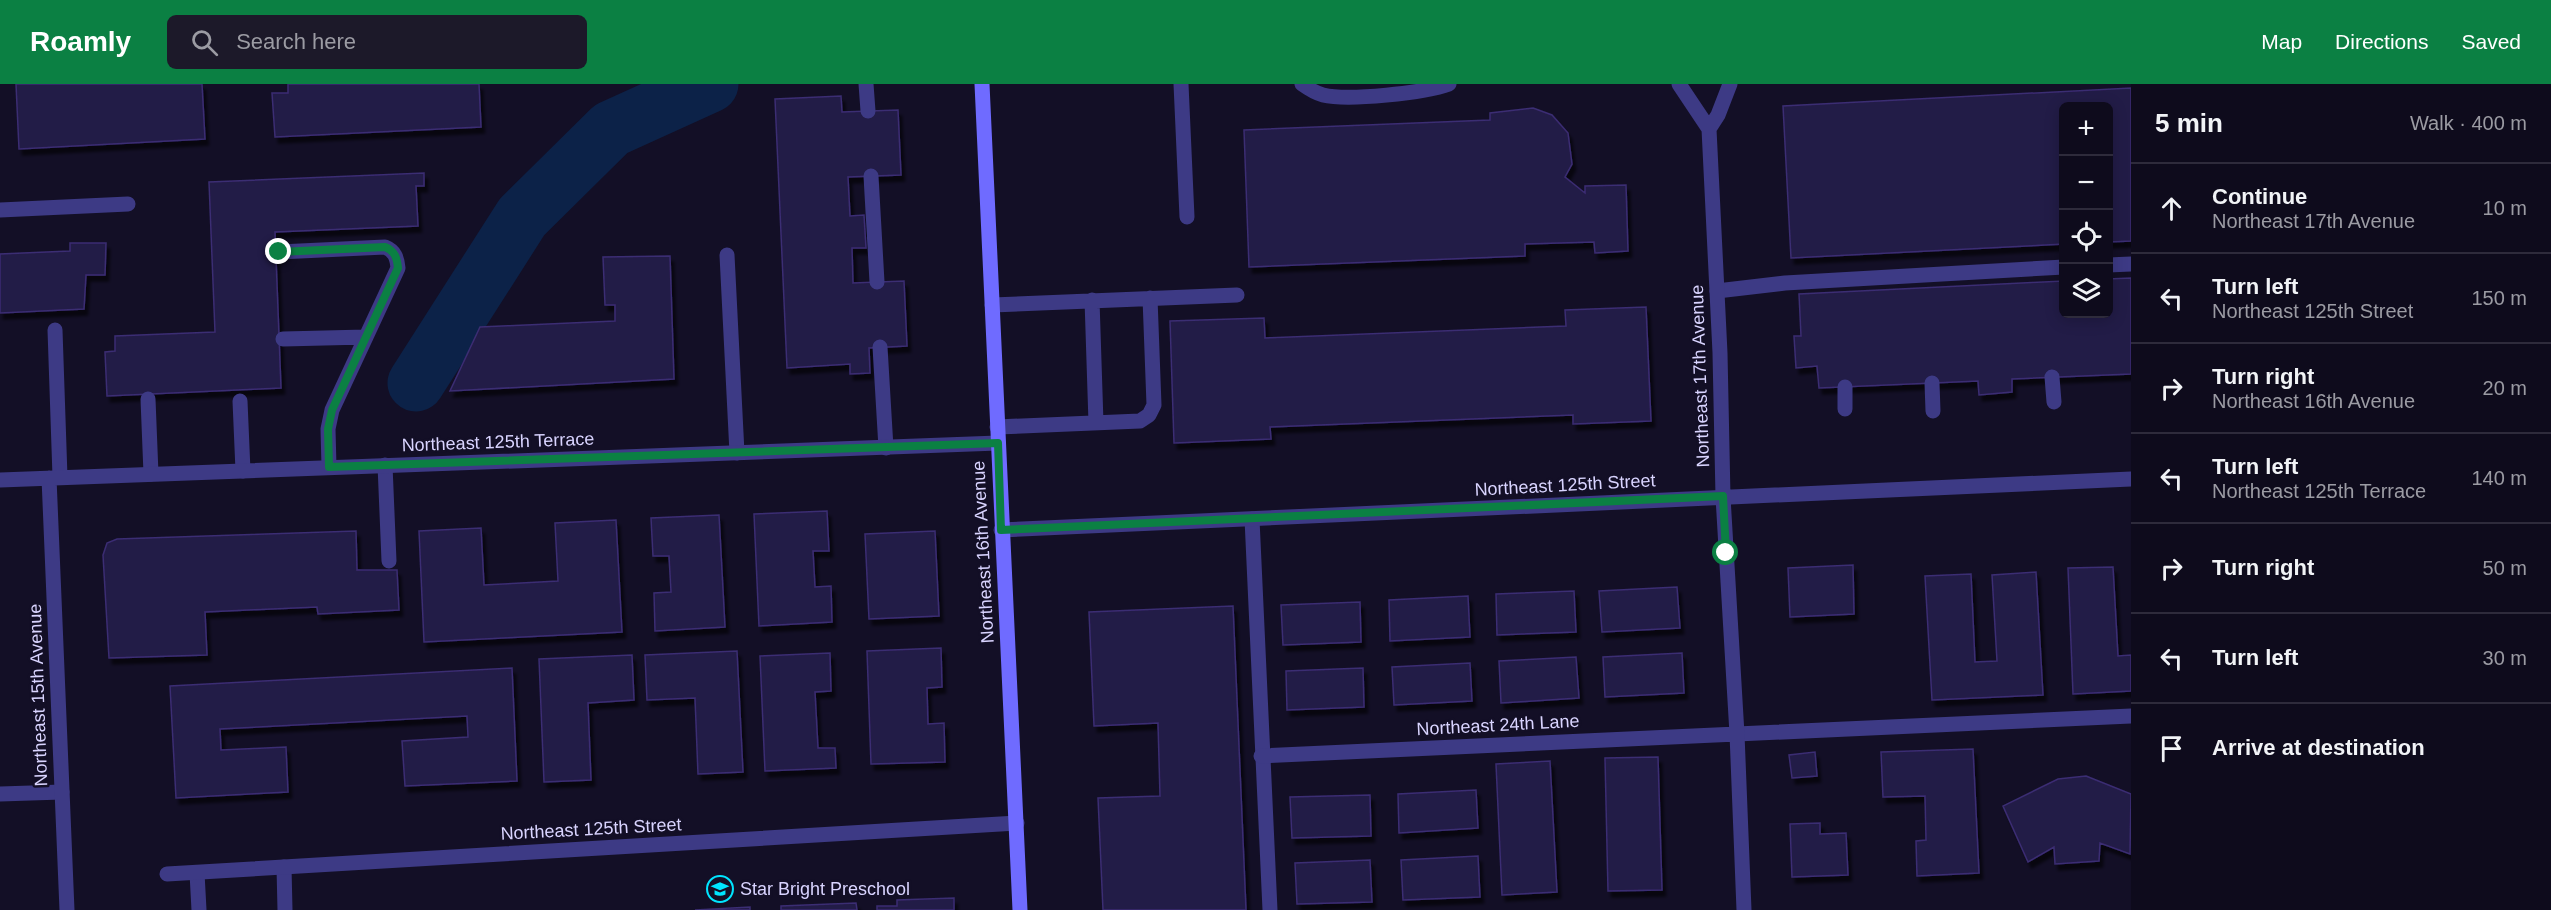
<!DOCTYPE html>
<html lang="en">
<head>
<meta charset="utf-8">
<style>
  body { margin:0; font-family:Arial,sans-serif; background:#1c1929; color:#f1f3f6 }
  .controls { position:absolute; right:18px; top:18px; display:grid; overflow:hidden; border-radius:9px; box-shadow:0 3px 15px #0003 }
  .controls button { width:54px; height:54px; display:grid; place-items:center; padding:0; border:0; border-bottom:2px solid #2e2b3b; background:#0e0b1c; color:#f1f3f6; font:30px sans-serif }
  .stop { position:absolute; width:18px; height:18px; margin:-14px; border:4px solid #0b8043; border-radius:50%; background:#fff }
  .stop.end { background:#0b8043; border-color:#fff; box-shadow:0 2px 6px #0008 }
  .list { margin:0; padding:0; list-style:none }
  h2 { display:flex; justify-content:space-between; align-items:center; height:78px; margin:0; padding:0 24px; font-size:26px }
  h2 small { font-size:20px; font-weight:400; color:#9b9ba3 }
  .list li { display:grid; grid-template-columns:39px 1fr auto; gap:18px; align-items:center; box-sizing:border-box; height:90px; padding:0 24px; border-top:2px solid #2e2b3b }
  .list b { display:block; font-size:22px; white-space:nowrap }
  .list p { margin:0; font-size:20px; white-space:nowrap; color:#9b9ba3 }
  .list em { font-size:20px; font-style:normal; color:#9b9ba3 }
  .icon { flex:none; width:33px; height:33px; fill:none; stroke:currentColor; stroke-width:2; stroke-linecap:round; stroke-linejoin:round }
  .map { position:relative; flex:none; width:2131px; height:826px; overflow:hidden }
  header { display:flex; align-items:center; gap:36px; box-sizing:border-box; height:84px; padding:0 30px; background:#0b8043; color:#fff }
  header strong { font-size:28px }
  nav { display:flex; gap:33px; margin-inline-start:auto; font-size:21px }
  .search { width:420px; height:54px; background:#1c1929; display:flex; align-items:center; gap:15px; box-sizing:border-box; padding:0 21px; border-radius:9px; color:#9b9ba3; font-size:22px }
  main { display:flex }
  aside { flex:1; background:#0e0b1c }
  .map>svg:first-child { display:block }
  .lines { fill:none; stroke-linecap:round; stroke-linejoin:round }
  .river { stroke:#0c2248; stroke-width:57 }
  .building { fill:#241b47; stroke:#3b2d73; stroke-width:1.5; filter:url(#shadow) }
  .lane { stroke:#3d3a85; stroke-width:15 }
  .street { stroke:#3d3a85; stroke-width:15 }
  .secondary { stroke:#6f6bff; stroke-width:15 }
  .route { stroke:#0b8043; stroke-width:8 }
  .labels { text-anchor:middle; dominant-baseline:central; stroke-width:5; stroke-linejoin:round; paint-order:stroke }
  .street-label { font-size:18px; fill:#d9d4ff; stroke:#130f26 }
  .poi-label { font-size:18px; fill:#d9d4ff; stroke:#130f26; text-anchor:start }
</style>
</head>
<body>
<header>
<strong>Roamly</strong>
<div class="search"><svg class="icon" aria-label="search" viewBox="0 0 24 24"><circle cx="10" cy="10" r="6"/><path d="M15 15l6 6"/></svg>Search here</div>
<nav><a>Map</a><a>Directions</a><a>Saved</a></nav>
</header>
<main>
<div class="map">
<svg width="2131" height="826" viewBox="0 0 2131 826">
  <defs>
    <filter id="shadow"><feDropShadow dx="3.5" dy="6" stdDeviation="1.5" flood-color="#0009"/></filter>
  </defs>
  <rect width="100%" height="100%" fill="#130f26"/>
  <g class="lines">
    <path class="river" d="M416,299L522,133L611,45L710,0"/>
  </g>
  <path class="building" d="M16,0H202L205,55L19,65Z
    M288,0H479L481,43L275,53L272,9H288Z
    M2131,4V157L2108,158V22H2064V160L1791,174L1783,22Z
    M841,12L842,28L898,26L901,91L848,93L850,132L864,131L866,164H852L853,199L904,197L907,262L869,264L870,289L850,290V280L787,284L775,15Z
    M1533,24L1552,31L1568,49L1572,80L1565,93L1585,109V102L1626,101L1628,167L1595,169L1594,158L1525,160V172L1249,183L1244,46L1490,36V29Z
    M424,89V102H416L418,142L275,148L281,304L107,312L105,268L115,267V252L215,248L209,98Z
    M70,159H106L105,191H86L84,225L0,229V170L70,167Z
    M670,172L674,295L450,307L480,243L615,237V221H605L603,173Z
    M2131,194V290L2012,295V308L1979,311L1978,297L1819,304L1817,282L1796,284L1794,252H1801L1799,210L2064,197V230H2108V195Z
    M1646,223L1651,337L1573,340V331L1270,343L1271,355L1174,359L1170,237L1264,234L1265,254L1566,242L1565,226Z
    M827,427L829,467H813L815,503L831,502L832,538L759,542L754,430Z
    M719,431L725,543L655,547L654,509L671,508L669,472H653L651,434Z
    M616,436L622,548L424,558L419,447L481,444L484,501L558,497L555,439Z
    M356,447L357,486H397L399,526L318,530L317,523L205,528L207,571L109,574L103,471L107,459L117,455Z
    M935,447L939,532L869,535L865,450Z
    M1853,481L1854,530L1790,533L1788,484Z
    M2113,483L2118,572L2131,571V607L2073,610L2068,484Z
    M2036,488L2043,611L1932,616L1925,492L1971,490L1975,578L1997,577L1992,491Z
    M1677,503L1680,544L1602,548L1599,507Z
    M1574,507L1576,548L1497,551L1496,510Z
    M1468,512L1470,553L1390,557L1389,516Z
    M1360,518L1361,558L1283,561L1281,521Z
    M1233,522L1246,826H1103L1098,714L1160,712L1158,639L1094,642L1089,528Z
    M941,564L942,603L927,604L928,640L944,639L945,678L871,680L867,567Z
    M737,567L743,688L698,690L695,614L647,616L645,571Z
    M830,569L831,607L815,608L818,664H835L836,684L765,687L760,572Z
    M1682,569L1684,609L1605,613L1603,573Z
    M632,571L634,616L588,619L591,696L544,698L539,575Z
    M1576,573L1579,614L1501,619L1499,577Z
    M1470,579L1472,617L1394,621L1392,583Z
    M512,584L517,697L405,702L402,657L468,653L467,632L220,645L221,666L286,663L288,708L176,714L170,602Z
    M1363,584L1364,623L1287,626L1286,587Z
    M1973,665L1979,789L1917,792L1916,757L1926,756L1925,712L1883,713L1881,668Z
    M1815,668L1817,692L1792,694L1789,671Z
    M1658,673L1662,806L1608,807L1605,674Z
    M1550,677L1557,808L1502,811L1496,680Z
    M2086,692L2131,710L2130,770L2100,759L2099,777L2055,780L2054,763L2028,778L2003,722L2058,695Z
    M1476,706L1478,744L1399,749L1398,710Z
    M1370,711L1371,752L1292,754L1290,713Z
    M1820,739V750L1846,749L1848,791L1792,793L1790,740Z
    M1478,772L1480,813L1403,816L1401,776Z
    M1370,776L1372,818L1297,820L1295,779Z
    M954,814V826H877V822H897V816Z
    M856,819L857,826H781V822Z
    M750,823V826H695Z"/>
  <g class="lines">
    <path class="lane" d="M866,0L868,27
      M1181,0L1187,133
      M1302,0C1309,5 1315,9 1323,11C1348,17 1425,9 1449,0
      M871,92L877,198
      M0,126L128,120
      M279,168L385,163C395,167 397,174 398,184L332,326L328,345L329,383
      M727,171L737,369
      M2108,181L2131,180
      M1717,207L1785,199L2064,183
      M1092,216L1096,339
      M992,221L1237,211
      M55,246L60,393
      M283,255L366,253
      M880,263L886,364
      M2052,293L2054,318
      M1932,299L1933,327
      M1845,303V325
      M148,315L151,390
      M240,317L243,387
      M997,343L1140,337L1149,331L1154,321L1150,214
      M385,381L389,477
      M1252,435L1270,826
      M1737,650L2131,632
      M0,710L62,708
      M284,783L285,826
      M197,789L199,826"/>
    <path class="street" d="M1679,0L1709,45L1720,269L1723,413L1737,650L1744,826
      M1709,45L1718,31L1730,0
      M49,394L67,826
      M0,396L998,359
      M1001,446L2131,395
      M1261,672L1737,650
      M167,790L1017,739"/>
    <path class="secondary" d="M982,0L1020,826"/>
  </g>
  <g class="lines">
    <path class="route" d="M279,168L385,163C395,167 397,174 398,184L332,326L328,345L329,383L998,359L1001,446L1723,412L1726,469"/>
  </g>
  <defs>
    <symbol id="school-ring" viewBox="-11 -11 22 22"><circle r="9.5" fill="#130f26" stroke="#00e5ff" stroke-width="1.5"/><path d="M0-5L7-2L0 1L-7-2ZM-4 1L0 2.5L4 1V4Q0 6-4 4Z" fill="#00e5ff"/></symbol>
  </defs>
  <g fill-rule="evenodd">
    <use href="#school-ring" x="705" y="790" width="30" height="30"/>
  </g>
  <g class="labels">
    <g class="street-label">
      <text transform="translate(1700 292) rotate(-92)">Northeast 17th Avenue</text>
      <text transform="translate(498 358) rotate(-2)">Northeast 125th Terrace</text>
      <text transform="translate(1565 401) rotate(-3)">Northeast 125th Street</text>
      <text transform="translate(983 468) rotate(-93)">Northeast 16th Avenue</text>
      <text transform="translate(38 611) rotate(-92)">Northeast 15th Avenue</text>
      <text transform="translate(1498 641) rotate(-3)">Northeast 24th Lane</text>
      <text transform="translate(591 745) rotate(-3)">Northeast 125th Street</text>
    </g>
    <g class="poi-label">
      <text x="740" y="805">Star Bright Preschool</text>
    </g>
  </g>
</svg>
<div class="controls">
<button>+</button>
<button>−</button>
<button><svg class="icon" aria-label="locate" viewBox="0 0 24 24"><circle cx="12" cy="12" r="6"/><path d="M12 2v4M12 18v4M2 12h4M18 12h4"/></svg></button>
<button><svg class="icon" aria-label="layers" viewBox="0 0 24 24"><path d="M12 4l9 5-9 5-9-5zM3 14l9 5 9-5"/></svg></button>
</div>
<div class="stop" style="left:1726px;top:469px"></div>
<div class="stop end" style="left:279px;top:168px"></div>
</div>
<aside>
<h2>5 min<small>Walk · 400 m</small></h2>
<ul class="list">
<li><svg class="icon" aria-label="ahead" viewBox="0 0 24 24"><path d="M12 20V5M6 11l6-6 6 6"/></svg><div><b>Continue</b><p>Northeast 17th Avenue</p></div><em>10 m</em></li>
<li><svg class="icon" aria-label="left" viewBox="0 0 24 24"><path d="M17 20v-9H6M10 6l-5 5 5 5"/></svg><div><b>Turn left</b><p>Northeast 125th Street</p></div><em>150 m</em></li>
<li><svg class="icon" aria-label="right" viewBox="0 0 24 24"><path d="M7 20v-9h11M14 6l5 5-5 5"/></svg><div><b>Turn right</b><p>Northeast 16th Avenue</p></div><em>20 m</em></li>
<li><svg class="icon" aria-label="left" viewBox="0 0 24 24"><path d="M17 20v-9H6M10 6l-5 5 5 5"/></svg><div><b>Turn left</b><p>Northeast 125th Terrace</p></div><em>140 m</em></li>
<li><svg class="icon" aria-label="right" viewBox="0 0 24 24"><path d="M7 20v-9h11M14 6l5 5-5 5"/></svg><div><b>Turn right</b></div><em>50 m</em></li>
<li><svg class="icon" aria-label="left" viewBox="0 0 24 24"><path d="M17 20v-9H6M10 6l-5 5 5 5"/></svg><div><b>Turn left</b></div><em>30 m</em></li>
<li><svg class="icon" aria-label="arrive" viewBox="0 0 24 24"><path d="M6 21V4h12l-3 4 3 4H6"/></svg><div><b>Arrive at destination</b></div></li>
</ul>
</aside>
</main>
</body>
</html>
